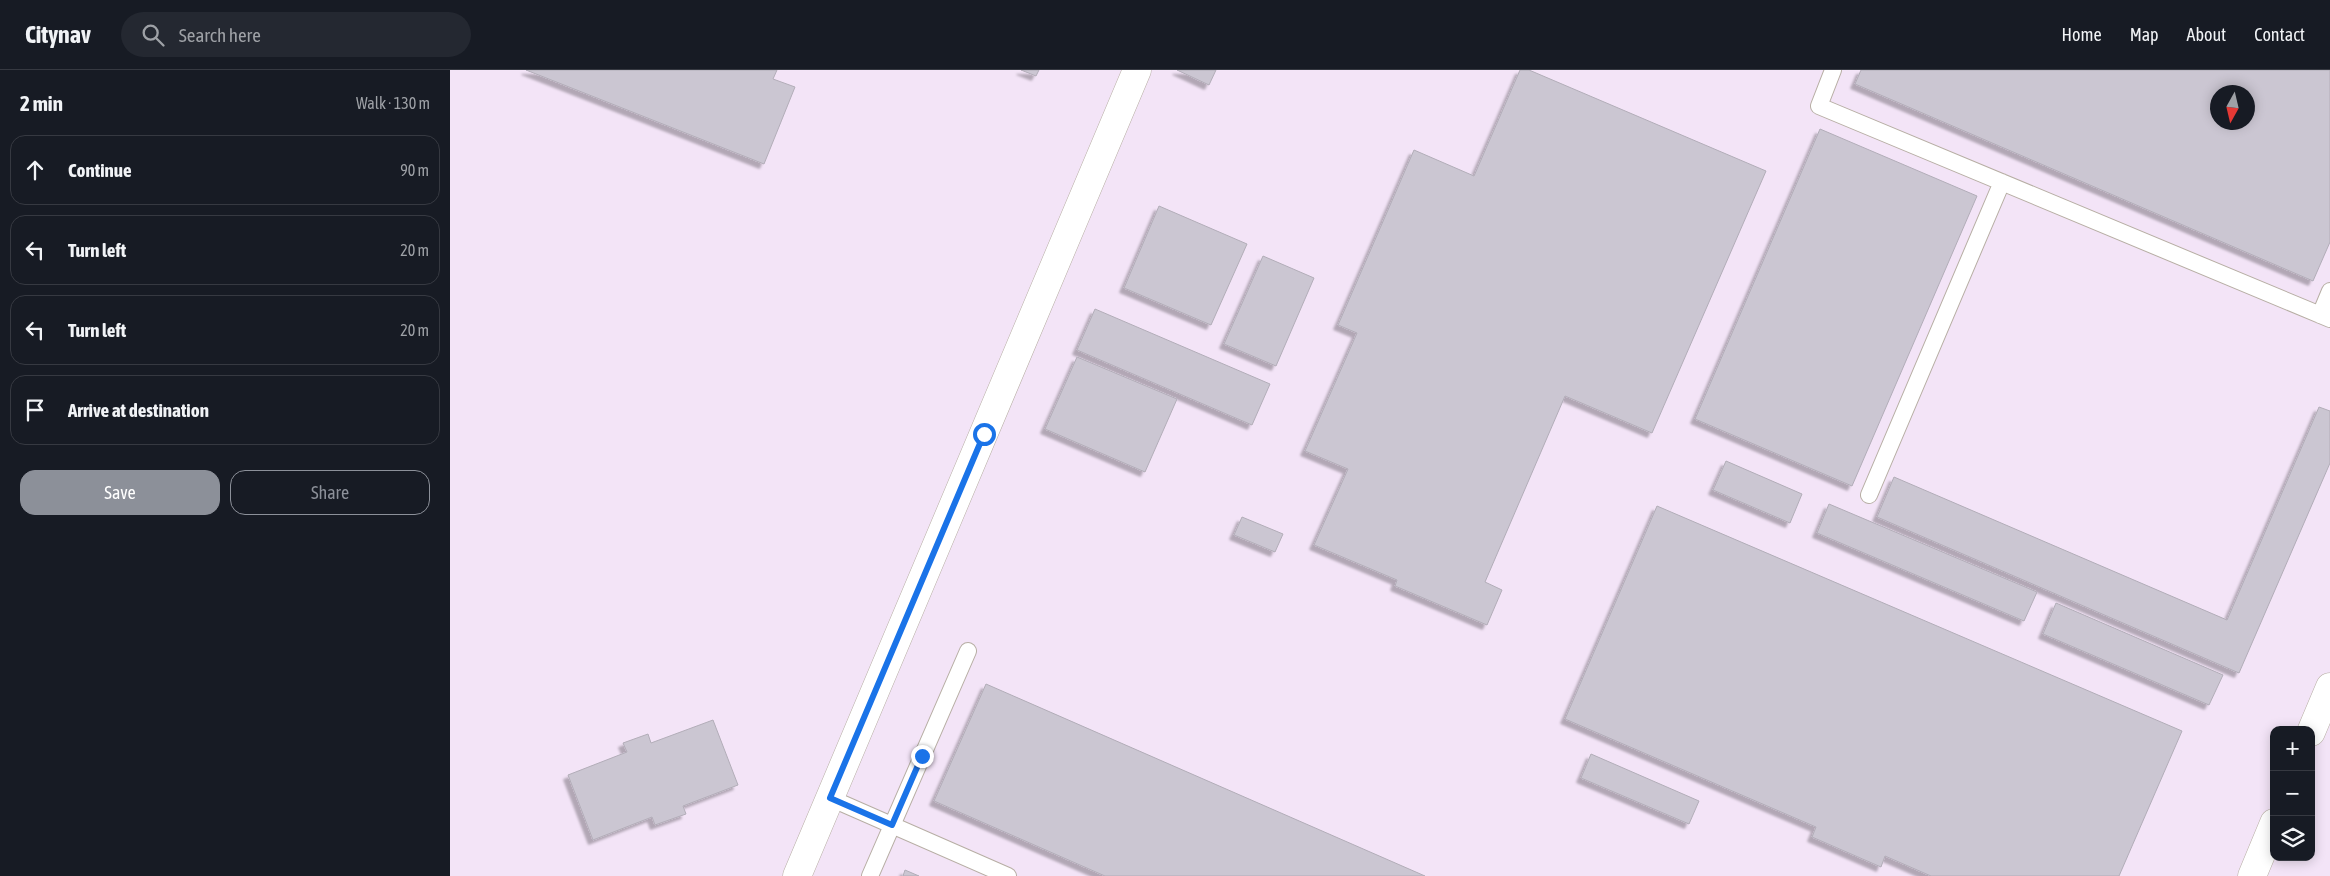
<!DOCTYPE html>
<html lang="en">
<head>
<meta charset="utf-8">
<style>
  body { margin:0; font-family:"Asap Condensed",sans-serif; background:#242831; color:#f1f3f6 }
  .controls { position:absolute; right:15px; bottom:15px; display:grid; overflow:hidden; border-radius:10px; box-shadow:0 2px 12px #0003 }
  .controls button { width:45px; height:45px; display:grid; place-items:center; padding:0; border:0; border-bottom:1px solid #363941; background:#171b24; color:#f1f3f6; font:25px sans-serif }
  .compass { position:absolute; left:1760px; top:15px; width:45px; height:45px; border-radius:50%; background:#171b24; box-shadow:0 2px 12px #0003; rotate:188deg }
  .stop { position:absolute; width:15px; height:15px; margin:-11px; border:4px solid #1a73e8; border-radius:50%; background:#fff }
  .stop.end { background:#1a73e8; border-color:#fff; box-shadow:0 1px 5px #0008 }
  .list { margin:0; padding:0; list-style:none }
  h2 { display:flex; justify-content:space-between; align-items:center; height:65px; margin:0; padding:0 20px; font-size:21px }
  h2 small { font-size:16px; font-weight:400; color:#9ea1a6 }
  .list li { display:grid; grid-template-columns:32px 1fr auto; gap:15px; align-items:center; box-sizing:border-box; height:70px; margin:0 10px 10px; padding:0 10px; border:1px solid #363941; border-radius:15px }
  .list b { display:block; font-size:19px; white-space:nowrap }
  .list em { font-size:16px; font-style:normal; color:#9ea1a6 }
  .actions { display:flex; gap:10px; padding:15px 20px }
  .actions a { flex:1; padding:11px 0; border:1px solid #8c9099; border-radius:15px; text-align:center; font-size:18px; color:#8c9099 }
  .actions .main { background:#8c9099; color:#fff }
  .icon { flex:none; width:28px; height:28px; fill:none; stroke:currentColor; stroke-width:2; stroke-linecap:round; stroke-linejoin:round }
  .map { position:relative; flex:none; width:1880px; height:806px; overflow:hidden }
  header { display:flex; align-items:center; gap:30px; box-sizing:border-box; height:70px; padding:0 25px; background:#171b24; border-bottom:1px solid #363941 }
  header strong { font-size:24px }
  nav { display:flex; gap:28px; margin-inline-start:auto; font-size:18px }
  .search { width:350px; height:45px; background:#242831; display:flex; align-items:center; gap:12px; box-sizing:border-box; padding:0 18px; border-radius:28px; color:#9ea1a6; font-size:19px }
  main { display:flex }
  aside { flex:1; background:#171b24 }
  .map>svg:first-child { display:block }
  .industrial { fill:#f3e4f7; fill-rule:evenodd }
  .building { fill:#cbc6d2; stroke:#b2adb8; fill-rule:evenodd; filter:url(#shadow) }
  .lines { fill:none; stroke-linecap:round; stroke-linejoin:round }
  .lane-casing { stroke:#b7aea4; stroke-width:18 }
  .secondary-casing { stroke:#b7aea4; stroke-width:29 }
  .lane { stroke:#fff; stroke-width:16 }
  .secondary { stroke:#fff; stroke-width:28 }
  .route { stroke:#1a73e8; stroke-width:6 }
</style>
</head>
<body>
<header>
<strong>Citynav</strong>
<div class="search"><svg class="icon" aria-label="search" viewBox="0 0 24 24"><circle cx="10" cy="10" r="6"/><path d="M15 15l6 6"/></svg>Search here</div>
<nav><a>Home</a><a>Map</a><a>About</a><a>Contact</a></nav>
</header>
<main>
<aside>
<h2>2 min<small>Walk · 130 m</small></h2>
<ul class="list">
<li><svg class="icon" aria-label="ahead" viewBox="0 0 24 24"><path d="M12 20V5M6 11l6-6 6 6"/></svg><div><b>Continue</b></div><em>90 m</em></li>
<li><svg class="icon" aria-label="left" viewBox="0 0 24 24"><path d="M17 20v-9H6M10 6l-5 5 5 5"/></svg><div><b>Turn left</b></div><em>20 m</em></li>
<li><svg class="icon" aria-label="left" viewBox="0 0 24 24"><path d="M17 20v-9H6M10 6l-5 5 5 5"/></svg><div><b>Turn left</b></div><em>20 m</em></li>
<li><svg class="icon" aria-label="arrive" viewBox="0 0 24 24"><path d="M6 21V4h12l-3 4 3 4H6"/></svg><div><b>Arrive at destination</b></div></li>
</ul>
<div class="actions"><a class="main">Save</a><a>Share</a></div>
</aside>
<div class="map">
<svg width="1880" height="806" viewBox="0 0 1880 806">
  <defs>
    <filter id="shadow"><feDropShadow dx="-4.5" dy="4.5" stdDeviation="1" flood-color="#0004"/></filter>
  </defs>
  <rect width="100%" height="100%" fill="#fcf2e8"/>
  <path class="industrial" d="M0,0H1880V806H0ZM1768,22H1798V52H1768ZM1824,660H1861V787H1824Z"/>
  <path class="building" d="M76,0H327L323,9L345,17L314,94Z
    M571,0H589L586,6Z
    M727,0H766L759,15Z
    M1070,0H1079L1316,101L1202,363L1115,326L1035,512L1052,520L1037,555L945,516L947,510L864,475L898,399L855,381L907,263L888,255L964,80L1024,106Z
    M1411,0H1880V172L1863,211L1405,14ZM1768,22H1798V52H1768Z
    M1370,59L1527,126L1402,416L1245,349Z
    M709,136L797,174L761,255L674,218Z
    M813,186L864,208L826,296L774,274Z
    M645,239L820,314L802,355L627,280Z
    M627,287L727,329L695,402L595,359Z
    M1869,337L1880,341V393L1789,603L1427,447L1444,407L1777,550Z
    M1276,391L1352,424L1340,453L1263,420Z
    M1379,434L1587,522L1574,551L1367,463Z
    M1207,436L1732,661L1669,806H1481L1435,786L1431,797L1362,767L1366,757L1115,649Z
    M792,447L833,464L825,482L784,465Z
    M1606,533L1773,605L1759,635L1593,564Z
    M536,614L975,806H655L484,731Z
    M263,650L288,715L233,736L236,744L205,755L202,747L143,770L118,705L177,682L173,673L198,664L201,673Z
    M1141,684L1249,731L1239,754L1131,708Z
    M455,800L469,806H453Z"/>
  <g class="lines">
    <defs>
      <path id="lane" d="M1383,0L1369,36L1880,249
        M1870,245L1880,221
        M1419,425L1552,112
        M380,728L558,806
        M420,806L518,581"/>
      <path id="secondary" d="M1861,662L1880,617
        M347,806L687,0
        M1802,806L1824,753"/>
    </defs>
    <use href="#lane" class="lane-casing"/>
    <use href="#secondary" class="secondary-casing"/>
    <use href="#lane" class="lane"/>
    <use href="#secondary" class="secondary"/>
  </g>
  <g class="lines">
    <path class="route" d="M472,686L442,755L380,728L534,364"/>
  </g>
</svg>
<div class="controls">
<button>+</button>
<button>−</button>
<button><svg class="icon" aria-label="layers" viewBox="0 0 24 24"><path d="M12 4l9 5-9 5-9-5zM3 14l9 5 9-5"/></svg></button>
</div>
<svg class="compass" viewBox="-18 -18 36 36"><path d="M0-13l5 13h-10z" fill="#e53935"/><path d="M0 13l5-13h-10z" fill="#9ea1a6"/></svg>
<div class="stop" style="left:534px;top:364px"></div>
<div class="stop end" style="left:472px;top:686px"></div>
</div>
</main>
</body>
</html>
